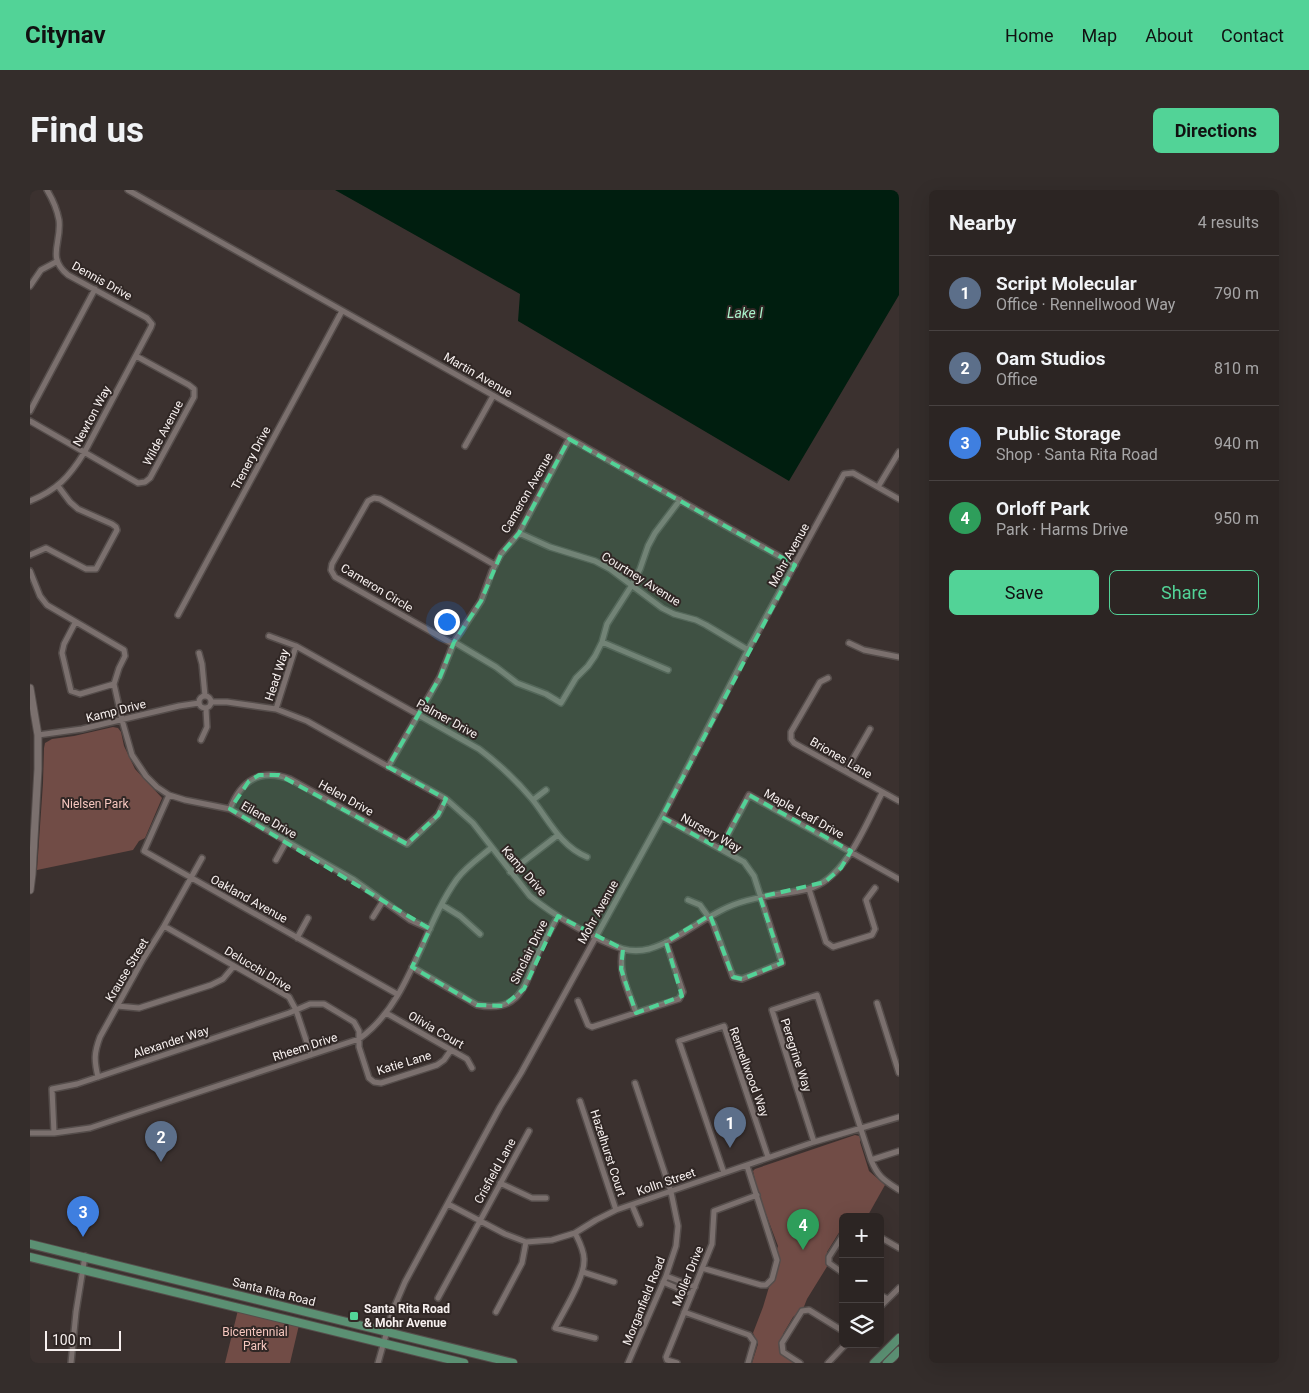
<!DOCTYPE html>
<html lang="en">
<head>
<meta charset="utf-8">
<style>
  body { margin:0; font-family:Roboto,sans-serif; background:#342d2b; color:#f1f3f6 }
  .controls { position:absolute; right:15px; bottom:15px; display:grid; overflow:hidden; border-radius:8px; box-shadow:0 5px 20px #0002 }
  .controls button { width:45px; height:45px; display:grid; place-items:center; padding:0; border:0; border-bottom:1px solid #484241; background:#2c2523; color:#f1f3f6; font:25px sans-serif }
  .scale { position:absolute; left:15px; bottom:12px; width:76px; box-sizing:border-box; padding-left:5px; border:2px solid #f7f0ef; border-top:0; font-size:14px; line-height:18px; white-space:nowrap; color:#f7f0ef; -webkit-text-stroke:4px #302725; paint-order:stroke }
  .you { position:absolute; left:416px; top:431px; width:18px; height:18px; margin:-12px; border:4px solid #fff; border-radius:50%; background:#1a73e8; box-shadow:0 0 0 8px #1a73e833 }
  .badge { display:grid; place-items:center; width:32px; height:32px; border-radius:50%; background:#52d397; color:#fff; font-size:16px; font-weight:700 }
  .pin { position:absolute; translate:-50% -41px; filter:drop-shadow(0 1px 2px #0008) }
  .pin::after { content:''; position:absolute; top:26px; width:18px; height:15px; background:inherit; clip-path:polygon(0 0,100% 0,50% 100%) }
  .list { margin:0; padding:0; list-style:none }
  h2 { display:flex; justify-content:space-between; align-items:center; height:65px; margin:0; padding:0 20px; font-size:21px }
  h2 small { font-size:16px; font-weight:400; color:#a6a5a6 }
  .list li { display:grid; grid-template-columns:32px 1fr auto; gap:15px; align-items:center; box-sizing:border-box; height:75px; padding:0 20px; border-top:1px solid #484241 }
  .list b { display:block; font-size:19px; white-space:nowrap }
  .list p { margin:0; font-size:16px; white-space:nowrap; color:#a6a5a6 }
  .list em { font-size:16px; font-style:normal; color:#a6a5a6 }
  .actions { display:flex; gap:10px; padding:15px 20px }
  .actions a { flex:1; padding:11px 0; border:1px solid #52d397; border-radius:8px; text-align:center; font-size:18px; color:#52d397 }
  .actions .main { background:#52d397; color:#111 }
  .icon { flex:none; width:28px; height:28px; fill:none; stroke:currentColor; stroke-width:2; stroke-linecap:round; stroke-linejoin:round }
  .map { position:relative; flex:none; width:869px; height:1173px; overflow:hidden; border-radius:8px }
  header { display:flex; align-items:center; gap:30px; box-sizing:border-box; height:70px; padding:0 25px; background:#52d397; color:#111 }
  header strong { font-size:24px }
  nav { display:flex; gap:28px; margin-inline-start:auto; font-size:18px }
  .intro { display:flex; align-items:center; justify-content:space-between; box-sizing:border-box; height:120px; padding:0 30px }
  h1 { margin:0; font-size:35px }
  .button { padding:12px 22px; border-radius:8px; background:#52d397; color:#111; font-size:18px; font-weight:700 }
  main { display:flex; gap:30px; padding:0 30px }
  aside { flex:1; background:#2c2523; border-radius:8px; box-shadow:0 5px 20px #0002 }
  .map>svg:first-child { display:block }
  .green { fill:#714c46 }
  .water { fill:#001e0f }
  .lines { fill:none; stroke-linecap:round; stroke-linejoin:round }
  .minor-casing { stroke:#554d4b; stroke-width:8 }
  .secondary-casing { stroke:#554d4b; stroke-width:9 }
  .primary-casing { stroke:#554d4b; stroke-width:10 }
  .minor { stroke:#7b706e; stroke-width:5 }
  .secondary { stroke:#7b706e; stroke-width:7 }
  .primary { stroke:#5b9073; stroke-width:8 }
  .marked { fill:#52d397; fill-opacity:0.2; stroke:#52d397; stroke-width:4; stroke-dasharray:10 6; stroke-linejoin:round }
  .poi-dot { fill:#52d397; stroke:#302725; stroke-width:2 }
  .labels { text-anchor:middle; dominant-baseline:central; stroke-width:4; stroke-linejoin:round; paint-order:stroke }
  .street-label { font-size:12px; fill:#f7f0ef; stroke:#302725 }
  .park-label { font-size:12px; fill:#f6c7bf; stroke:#302725 }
  .poi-label { font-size:12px; font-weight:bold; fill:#f7f0ef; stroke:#302725; text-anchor:start }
  .water-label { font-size:14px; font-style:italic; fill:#a9f1c9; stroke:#302725 }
</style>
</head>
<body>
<header>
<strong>Citynav</strong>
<nav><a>Home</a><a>Map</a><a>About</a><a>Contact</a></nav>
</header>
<div class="intro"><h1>Find us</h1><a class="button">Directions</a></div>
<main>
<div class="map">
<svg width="869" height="1173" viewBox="0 0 869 1173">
  <rect width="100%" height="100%" fill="#3b312f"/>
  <path class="green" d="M83,537L88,538L91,542L94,556L105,579L132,608L115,648L109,651L103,660L7,680L13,593L14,558L15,553L22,549L44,546Z
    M825,945L829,946L831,949L830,952L839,981L855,995L837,1027H813V1036L797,1062L798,1075L777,1109L773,1119L763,1127L753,1144V1147L750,1154L751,1162L766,1173H722L728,1154L723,1143L733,1117L739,1097L744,1089L749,1076L750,1069L747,1059L748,1056L728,1003L723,981L725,979Z
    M208,1120L269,1135L260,1173H195Z"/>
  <path class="water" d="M305,0H869V105L759,291L488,131L490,104Z"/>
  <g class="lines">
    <defs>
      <path id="minor" d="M98,0L765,375
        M0,96L11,80L26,72
        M0,221L65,99
        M0,231L108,293L115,292L120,288L164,207V199L159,195L106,166
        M435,256L463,206
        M848,297L869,262
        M0,311C27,300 39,287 54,263L121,137L122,134L117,128L38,85C16,67 32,53 29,30C27,19 23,10 17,0
        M489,343L520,357L565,371L580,379L632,418L644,424L666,430L676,435L718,460
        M0,365L16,358L56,379H66L87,340L86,337L82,334L48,319L40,312L28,296
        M0,381L10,406L17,415L94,460L95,466L89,478L84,494L92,530L102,565L116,586L127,597L139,605L155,610L200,619L324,690L380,730L400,739
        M148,425L312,121
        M45,433L34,454L32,463L41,501L50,504L84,494
        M239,446L266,456L449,559C469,574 486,590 502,609C519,630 530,656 557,667
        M424,452L466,477L487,493L516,504L531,513L546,488L558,476L565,466L572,452L577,434L602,395L610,379L618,356L625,343L650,310
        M572,452L638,480
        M819,453L834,460L869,467
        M423,454L305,387L301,380L302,374L338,311L344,308L350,309L465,375
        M169,463L172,474L175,506
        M798,488L790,492L761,542V549L764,553L869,611
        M169 512a6 6 0 1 1 12 0a6 6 0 1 1-12 0Z
        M181,512H197L246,519L277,531L416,609L443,633L500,706C523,725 565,750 593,759C601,761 611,761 619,759C650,750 674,726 703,715C728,705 753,705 778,699C815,690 836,634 852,603
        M246,519L266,456
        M8,545L52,539L149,516L169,513
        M171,550L177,537L176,519
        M358,577L410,487L424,452L451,411L462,381L471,364L489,343L539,249
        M816,581L840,539
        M139,605L114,661L367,804
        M503,610L516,600
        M200,619C211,590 231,578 260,589L377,654L408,625L416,609
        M632,627L714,672L724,686L752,773L712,789L703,787L683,733L670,715L658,710
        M690,659L719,605L869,689
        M246,670L256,652
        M480,682L528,645
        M779,699L796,752L803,757L842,745L845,739L836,710L845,698
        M412,715L430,726L450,744
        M343,727L353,711
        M134,736L259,807L266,820L281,865
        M267,748L278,728
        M593,759C587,782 599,801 606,823
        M382,777L447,815C492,824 495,793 509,761C515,749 522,738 528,726
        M548,811L558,835L562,837L649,809L653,802L636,752
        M847,813L869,883
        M87,816L109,818L181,795L193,789L204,776
        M356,823L437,869L442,878
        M68,887C64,870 64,863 70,847L112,771L134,736L172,668
        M550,911L586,1020
        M0,943H24L60,938L329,849C381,812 391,739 427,689C436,677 449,668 461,658
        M24,943L22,899L47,894L259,823L280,814H294L324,832L329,841V857L339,888L344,892L351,893L407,875L414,870L421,860
        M784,952L742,820L787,805L841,970L869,961
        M841,970C848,987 854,990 869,1000
        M694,983L649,851L694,836L738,967
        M470,993L502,1008H516
        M418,1014L475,1044L496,1052L522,1050L545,1043L566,1030L586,1020L784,952L869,927
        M602,1015L610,1034
        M545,1043C549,1051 554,1060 554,1069C555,1088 534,1120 525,1138L565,1148
        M813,1045L799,1067V1073L813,1083
        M850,1047L869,1058
        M672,1078L731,1095H736L742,1089L747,1070L717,976
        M553,1082L584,1092
        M636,1086L665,1097
        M633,1092L661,1104
        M850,1105L858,1109
        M408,1108L499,941
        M850,1117L869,1098
        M466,1122L492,1073L496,1052
        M654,1122L719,1145L724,1152L718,1173
        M41,1173L46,1122L55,1066
        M348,1173L363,1120L375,1092L470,917L491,883L632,627L718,460L814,284L823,283L869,309
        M598,1173L636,1086L646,1056L648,1036L641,1002L605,893
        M647,1173L637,1170L636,1167L682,1054L684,1021L727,1005
        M770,1173L753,1162L752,1153L772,1121L779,1120L813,1141
        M798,1173L816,1154"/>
      <path id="secondary" d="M0,498L8,545V579L2,684L0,700"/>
      <path id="primary" d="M0,1054L483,1173
        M0,1067L434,1173
        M844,1173L869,1148
        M857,1173L869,1161"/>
    </defs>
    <use href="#minor" class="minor-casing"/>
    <use href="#secondary" class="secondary-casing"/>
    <use href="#primary" class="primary-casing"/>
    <use href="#minor" class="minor"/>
    <use href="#secondary" class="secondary"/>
    <use href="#primary" class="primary"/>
  </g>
  <path class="marked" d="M539,249L765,375L632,627L690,659L719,605L821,661L811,678L795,692L730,707L752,773L712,789L703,787L680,725L636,752L652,806L606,823L591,779L593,759L528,726L494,799L473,816L447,815L382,777L400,739L200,619L219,591L229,585H249L377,654L408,625L416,609L358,577L410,487L424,452L451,411L471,364L489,343Z"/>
  <rect class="poi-dot" x="319" y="1121" width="10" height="10" rx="2.5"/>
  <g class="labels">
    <g class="street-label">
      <text transform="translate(72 91) rotate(29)">Dennis Drive</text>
      <text transform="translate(448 185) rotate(30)">Martin Avenue</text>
      <text transform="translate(62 226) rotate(-62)">Newton Way</text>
      <text transform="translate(133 243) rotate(-62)">Wilde Avenue</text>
      <text transform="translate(221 268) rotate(-62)">Trenery Drive</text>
      <text transform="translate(497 303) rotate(-60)">Cameron Avenue</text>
      <text transform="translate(759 365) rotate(-61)">Mohr Avenue</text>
      <text transform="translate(611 389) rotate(32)">Courtney Avenue</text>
      <text transform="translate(347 398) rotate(31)">Cameron Circle</text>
      <text transform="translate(247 485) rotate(-72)">Head Way</text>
      <text transform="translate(86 521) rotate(-14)">Kamp Drive</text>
      <text transform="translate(417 529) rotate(29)">Palmer Drive</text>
      <text transform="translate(811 568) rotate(30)">Briones Lane</text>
      <text transform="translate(316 608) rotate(29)">Helen Drive</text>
      <text transform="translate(774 624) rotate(29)">Maple Leaf Drive</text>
      <text transform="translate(239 630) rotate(30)">Eilene Drive</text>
      <text transform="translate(681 643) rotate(29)">Nursery Way</text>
      <text transform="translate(494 681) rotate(49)">Kamp Drive</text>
      <text transform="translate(219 709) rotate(29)">Oakland Avenue</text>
      <text transform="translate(568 722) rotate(-61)">Mohr Avenue</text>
      <text transform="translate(499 762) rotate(-64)">Sinclair Drive</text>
      <text transform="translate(228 779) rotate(31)">Delucchi Drive</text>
      <text transform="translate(97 780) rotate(-59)">Krause Street</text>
      <text transform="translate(406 840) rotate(30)">Olivia Court</text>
      <text transform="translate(141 852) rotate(-18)">Alexander Way</text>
      <text transform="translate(275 857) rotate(-18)">Rheem Drive</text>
      <text transform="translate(766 865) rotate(72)">Peregrine Way</text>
      <text transform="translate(374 873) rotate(-17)">Katie Lane</text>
      <text transform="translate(719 882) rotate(70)">Rennellwood Way</text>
      <text transform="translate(578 963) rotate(72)">Hazelhurst Court</text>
      <text transform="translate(465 981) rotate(-61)">Crisfield Lane</text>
      <text transform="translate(636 992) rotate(-19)">Kolln Street</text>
      <text transform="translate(658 1086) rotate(-68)">Moller Drive</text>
      <text transform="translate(244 1102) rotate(14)">Santa Rita Road</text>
      <text transform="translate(614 1111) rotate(-68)">Morganfield Road</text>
    </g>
    <g class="park-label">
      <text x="65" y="614">Nielsen Park</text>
      <text x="225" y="1142">Bicentennial<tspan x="225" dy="14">Park</tspan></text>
    </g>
    <g class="poi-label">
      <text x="334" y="1119">Santa Rita Road<tspan x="334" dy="14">&amp; Mohr Avenue</tspan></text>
    </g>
    <g class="water-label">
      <text x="715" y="123">Lake I</text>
    </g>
  </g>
</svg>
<div class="controls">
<button>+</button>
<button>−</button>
<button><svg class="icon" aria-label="layers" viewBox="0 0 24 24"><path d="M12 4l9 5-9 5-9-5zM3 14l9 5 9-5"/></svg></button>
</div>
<div class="scale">100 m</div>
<div class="you"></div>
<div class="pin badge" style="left:700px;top:958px;background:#5c6f8a">1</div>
<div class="pin badge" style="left:131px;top:972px;background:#5c6f8a">2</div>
<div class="pin badge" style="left:53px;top:1047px;background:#3f7fe0">3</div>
<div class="pin badge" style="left:773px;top:1060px;background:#2e9e5b">4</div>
</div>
<aside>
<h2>Nearby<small>4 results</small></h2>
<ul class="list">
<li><span class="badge" style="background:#5c6f8a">1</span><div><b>Script Molecular</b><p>Office · Rennellwood Way</p></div><em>790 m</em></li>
<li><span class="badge" style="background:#5c6f8a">2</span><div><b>Oam Studios</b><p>Office</p></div><em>810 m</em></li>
<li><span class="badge" style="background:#3f7fe0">3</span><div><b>Public Storage</b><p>Shop · Santa Rita Road</p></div><em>940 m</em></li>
<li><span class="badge" style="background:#2e9e5b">4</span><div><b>Orloff Park</b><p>Park · Harms Drive</p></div><em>950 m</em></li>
</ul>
<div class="actions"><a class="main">Save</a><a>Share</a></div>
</aside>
</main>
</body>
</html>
